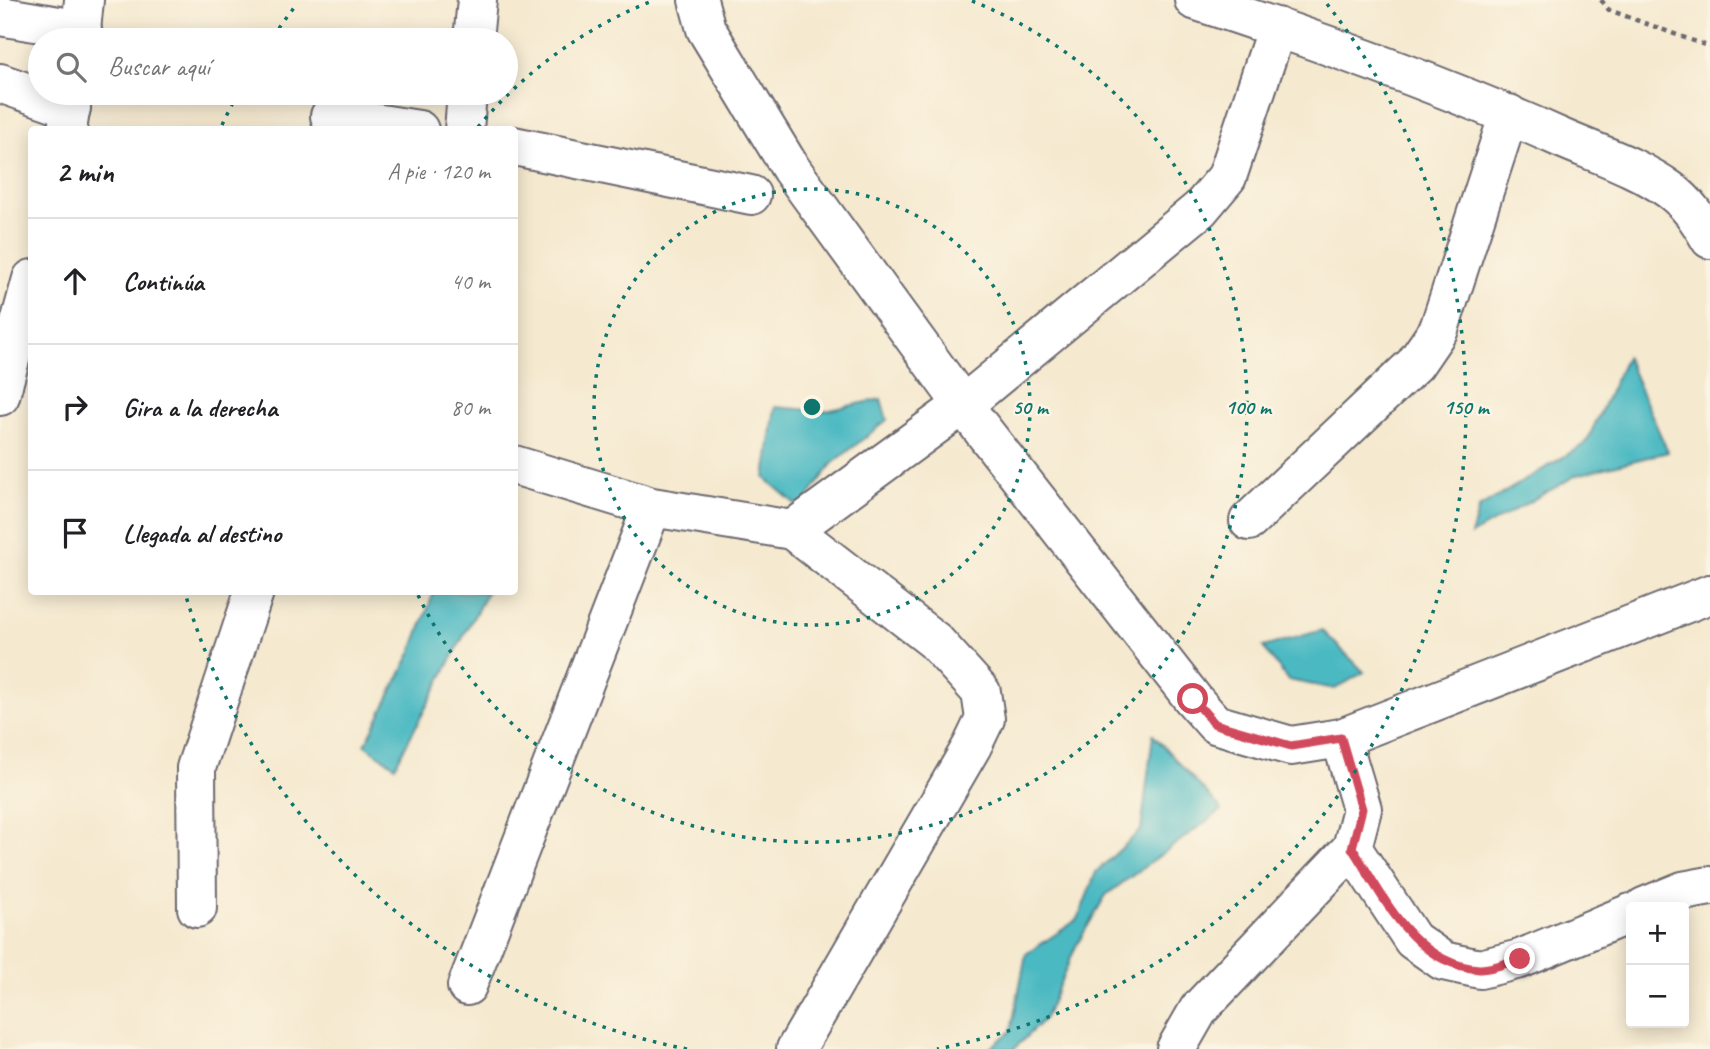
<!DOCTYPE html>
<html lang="es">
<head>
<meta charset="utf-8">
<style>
  body { margin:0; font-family:Caveat,sans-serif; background:#f6f6f6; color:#202124 }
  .controls { position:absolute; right:21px; bottom:21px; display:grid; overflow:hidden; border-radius:7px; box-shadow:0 4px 18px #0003 }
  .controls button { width:63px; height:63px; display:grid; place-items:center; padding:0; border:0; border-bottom:2px solid #e0e0e0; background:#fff; color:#202124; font:35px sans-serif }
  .stop { position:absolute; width:21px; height:21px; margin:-16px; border:5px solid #d1495b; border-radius:50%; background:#fff }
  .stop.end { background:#d1495b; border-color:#fff; box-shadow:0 2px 7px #0008 }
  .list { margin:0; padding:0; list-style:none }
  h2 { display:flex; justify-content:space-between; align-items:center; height:91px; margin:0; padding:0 28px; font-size:30px }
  h2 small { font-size:23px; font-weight:400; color:#757577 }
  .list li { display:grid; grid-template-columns:46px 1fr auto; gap:21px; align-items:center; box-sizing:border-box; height:126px; padding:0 28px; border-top:2px solid #e0e0e0 }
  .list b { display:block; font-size:26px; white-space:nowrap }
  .list em { font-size:23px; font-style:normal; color:#757577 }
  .icon { flex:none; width:38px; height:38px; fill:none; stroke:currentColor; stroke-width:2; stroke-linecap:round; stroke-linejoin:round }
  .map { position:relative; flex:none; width:1710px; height:1049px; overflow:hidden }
  .search { position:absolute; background:#fff; box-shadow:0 4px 18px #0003; left:28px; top:28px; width:490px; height:77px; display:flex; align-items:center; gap:18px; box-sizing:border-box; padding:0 24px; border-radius:38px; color:#757577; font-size:26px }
  .panel { position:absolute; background:#fff; box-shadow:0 4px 18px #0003; left:28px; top:126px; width:490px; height:469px; border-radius:7px }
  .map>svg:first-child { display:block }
  .water { fill:#4bb9c2; stroke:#366e7e; stroke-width:2 }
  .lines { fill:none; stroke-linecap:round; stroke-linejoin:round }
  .minor-casing { stroke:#6c686f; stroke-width:42 }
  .major-casing { stroke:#6c686f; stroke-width:42 }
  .path { stroke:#6c686f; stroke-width:4.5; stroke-dasharray:5 5; stroke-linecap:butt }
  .minor { stroke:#fff; stroke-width:38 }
  .major { stroke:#fff; stroke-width:38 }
  .route { stroke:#d1495b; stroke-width:9 }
  .ring { fill:none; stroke:#0f766e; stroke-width:3.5; stroke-dasharray:3.5 7 }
  .centre { fill:#0f766e; stroke:#fcf5e5; stroke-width:3.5 }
  .ring-label { font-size:21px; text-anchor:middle; font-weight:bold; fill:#0f766e; stroke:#fcf5e5; stroke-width:5; stroke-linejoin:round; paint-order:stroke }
</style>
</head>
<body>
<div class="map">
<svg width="1710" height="1049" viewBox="0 0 1710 1049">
  <rect width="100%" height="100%" fill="#fcf5e5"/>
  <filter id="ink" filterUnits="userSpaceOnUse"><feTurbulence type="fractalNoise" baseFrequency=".0143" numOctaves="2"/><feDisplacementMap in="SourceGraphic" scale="14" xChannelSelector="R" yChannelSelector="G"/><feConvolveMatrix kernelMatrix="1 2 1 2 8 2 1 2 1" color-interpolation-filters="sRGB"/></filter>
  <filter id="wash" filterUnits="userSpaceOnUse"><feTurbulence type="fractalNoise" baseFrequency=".00686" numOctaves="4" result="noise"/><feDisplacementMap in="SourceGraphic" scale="28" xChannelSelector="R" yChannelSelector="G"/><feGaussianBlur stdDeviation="1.57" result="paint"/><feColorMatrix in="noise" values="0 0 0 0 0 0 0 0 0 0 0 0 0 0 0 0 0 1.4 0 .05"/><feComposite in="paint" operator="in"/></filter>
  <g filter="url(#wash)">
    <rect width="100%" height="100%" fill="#f5e9cf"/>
    <path class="water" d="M1626,357L1668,452L1577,475L1471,535L1479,508L1586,443Z
      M881,399L887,420L832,464L800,508L765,478L775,407L825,411Z
      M434,592H487L395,766L365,745L411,653Z
      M1322,630L1364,672L1335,689L1288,680L1263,647Z
      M1153,735L1222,810L1106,895L1076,946L1045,1018L1014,1049H989L1011,1031L1026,954L1078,919L1096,872L1141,830Z"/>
  </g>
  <g filter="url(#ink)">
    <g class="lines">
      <defs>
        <path id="minor" d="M698,0L706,29L791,169L963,405L1193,699L1215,724L1291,746L1341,738L1710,594
          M1194,0C1317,40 1441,84 1559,137C1595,153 1637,166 1670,190C1688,203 1699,220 1710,239
          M0,16L82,30
          M473,40L477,0
          M0,83L71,108
          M330,116L419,130
          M464,130L467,93
          M514,146L751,195
          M514,465L652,507L792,530L935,641L981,692L985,719L972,746L796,1049
          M1249,521L1415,364L1439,329L1509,114
          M792,530L963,405L1200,209L1227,177L1277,27
          M1352,848L1413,940L1443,961L1480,969L1520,959L1631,913
          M1644,907L1683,891L1710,886
          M197,908L196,768L254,592
          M467,986L652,507
          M1176,1049L1199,1009L1352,848L1362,809L1341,738"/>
        <path id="major" d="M80,40L84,0
          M67,130L73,93
          M0,396L32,279"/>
      </defs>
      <use href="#minor" class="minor-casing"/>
      <use href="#major" class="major-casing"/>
      <path class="path" d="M1601,0L1609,10L1710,47"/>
      <use href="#minor" class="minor"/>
      <use href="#major" class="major"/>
    </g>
  </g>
  <g class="lines" filter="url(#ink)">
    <path class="route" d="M1193,699L1215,724L1291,746L1341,738L1362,809L1352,848C1384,897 1413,964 1479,969C1491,970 1508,962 1520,959"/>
  </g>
  <g class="ring">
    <circle cx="812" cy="407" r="218"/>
    <path d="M478 127A436 436 0 0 1 652 1M972 1A436 436 0 1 1 418 595"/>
    <path d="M687 1049A654 654 0 0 1 185 593M222 125A654 654 0 0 1 237 95M273 37A654 654 0 0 1 297 4M1327 4A654 654 0 0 1 937 1049"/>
  </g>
  <circle cx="812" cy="407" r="10" class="centre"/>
  <g class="ring-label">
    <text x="1030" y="414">50 m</text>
    <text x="1248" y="414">100 m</text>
    <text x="1466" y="414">150 m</text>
  </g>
</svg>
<div class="controls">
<button>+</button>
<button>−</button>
</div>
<div class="stop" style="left:1193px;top:699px"></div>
<div class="stop end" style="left:1520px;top:959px"></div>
<div class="search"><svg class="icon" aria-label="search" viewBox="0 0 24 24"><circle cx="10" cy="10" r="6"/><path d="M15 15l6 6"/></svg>Buscar aquí</div>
<section class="panel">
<h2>2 min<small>A pie · 120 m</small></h2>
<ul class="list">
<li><svg class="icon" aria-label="ahead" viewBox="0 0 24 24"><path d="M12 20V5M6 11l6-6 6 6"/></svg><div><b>Continúa</b></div><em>40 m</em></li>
<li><svg class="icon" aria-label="right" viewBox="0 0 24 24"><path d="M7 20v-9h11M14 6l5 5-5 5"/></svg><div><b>Gira a la derecha</b></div><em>80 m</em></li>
<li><svg class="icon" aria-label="arrive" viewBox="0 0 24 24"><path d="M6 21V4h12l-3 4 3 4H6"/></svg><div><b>Llegada al destino</b></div></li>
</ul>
</section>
</div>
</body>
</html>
